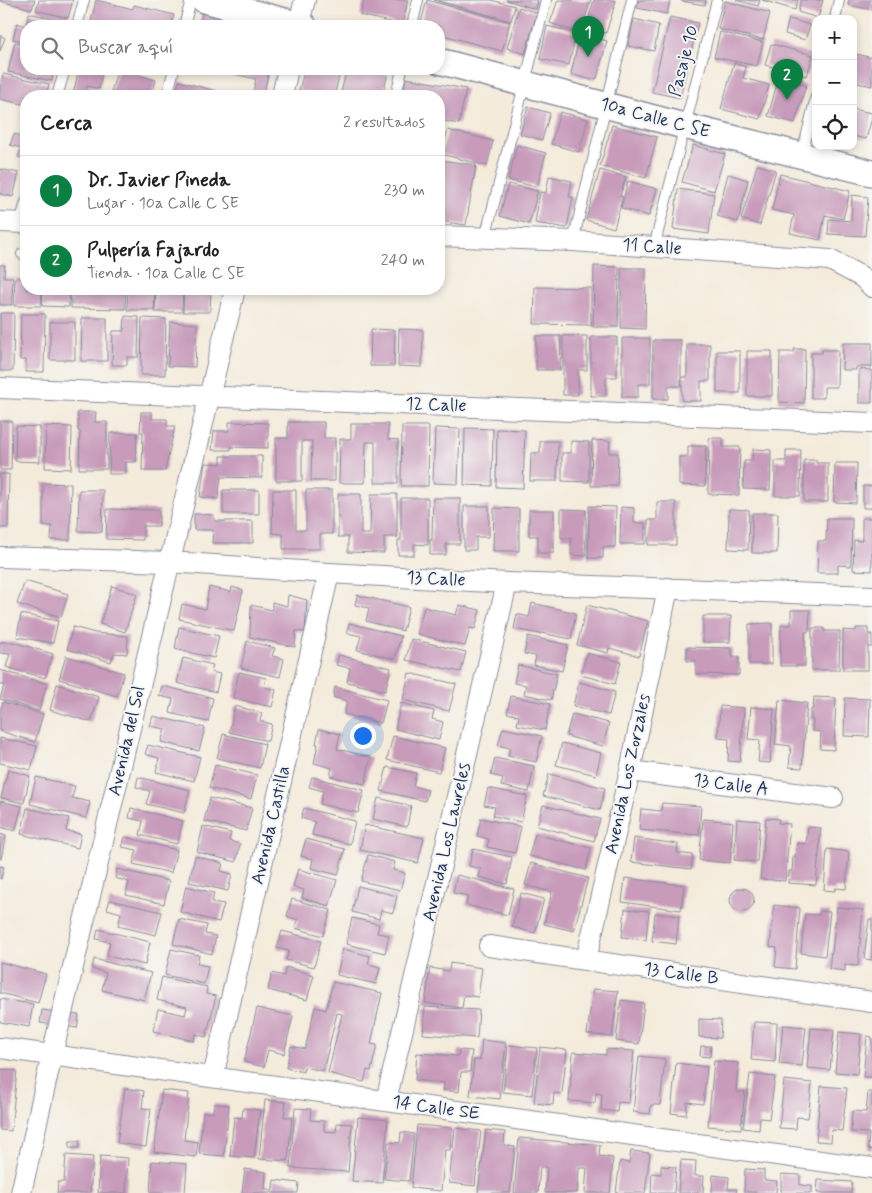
<!DOCTYPE html>
<html lang="es">
<head>
<meta charset="utf-8">
<style>
  body { margin:0; font-family:Mynerve,sans-serif; background:#f2f2f2; color:#222 }
  .controls { position:absolute; right:15px; top:15px; display:grid; overflow:hidden; border-radius:10px; box-shadow:0 2px 8px #0003 }
  .controls button { width:45px; height:45px; display:grid; place-items:center; padding:0; border:0; border-bottom:1px solid #e0e0e0; background:#fff; color:#222; font:25px sans-serif }
  .you { position:absolute; left:362px; top:735px; width:18px; height:18px; margin:-12px; border:4px solid #fff; border-radius:50%; background:#1a73e8; box-shadow:0 0 0 8px #1a73e833 }
  .badge { display:grid; place-items:center; width:32px; height:32px; border-radius:50%; background:#0b8043; color:#fff; font-size:16px; font-weight:700 }
  .pin { position:absolute; translate:-50% -41px; filter:drop-shadow(0 1px 2px #0008) }
  .pin::after { content:''; position:absolute; top:26px; width:18px; height:15px; background:inherit; clip-path:polygon(0 0,100% 0,50% 100%) }
  .list { margin:0; padding:0; list-style:none }
  h2 { display:flex; justify-content:space-between; align-items:center; height:65px; margin:0; padding:0 20px; font-size:21px }
  h2 small { font-size:16px; font-weight:400; color:#767676 }
  .list li { display:grid; grid-template-columns:32px 1fr auto; gap:15px; align-items:center; box-sizing:border-box; height:70px; padding:0 20px; border-top:1px solid #e0e0e0 }
  .list b { display:block; font-size:19px; white-space:nowrap }
  .list p { margin:0; font-size:16px; white-space:nowrap; color:#767676 }
  .list em { font-size:16px; font-style:normal; color:#767676 }
  .icon { flex:none; width:28px; height:28px; fill:none; stroke:currentColor; stroke-width:2; stroke-linecap:round; stroke-linejoin:round }
  .map { position:relative; flex:none; width:872px; height:1193px; overflow:hidden }
  .search { position:absolute; background:#fff; box-shadow:0 2px 8px #0003; left:20px; top:20px; width:425px; height:55px; display:flex; align-items:center; gap:12px; box-sizing:border-box; padding:0 18px; border-radius:20px; color:#767676; font-size:19px }
  .panel { position:absolute; background:#fff; box-shadow:0 2px 8px #0003; left:20px; top:90px; width:425px; height:205px; border-radius:20px }
  .map>svg:first-child { display:block }
  .building { fill:#c89bbb }
  .lines { fill:none; stroke-linecap:round; stroke-linejoin:round }
  .service-casing { stroke:#888d9c; stroke-width:12 }
  .minor-casing { stroke:#888d9c; stroke-width:22 }
  .tertiary-casing { stroke:#888d9c; stroke-width:28 }
  .service { stroke:#fff; stroke-width:10 }
  .minor { stroke:#fff; stroke-width:20 }
  .tertiary { stroke:#fff; stroke-width:25 }
  .labels { text-anchor:middle; dominant-baseline:central; stroke-width:4; stroke-linejoin:round; paint-order:stroke }
  .street-label { font-size:18px; fill:#1b2f5e; stroke:#f6f6f2 }
</style>
</head>
<body>
<div class="map">
<svg width="872" height="1193" viewBox="0 0 872 1193">
  <rect width="100%" height="100%" fill="#f6f6f2"/>
  <filter id="ink" filterUnits="userSpaceOnUse"><feTurbulence type="fractalNoise" baseFrequency=".02" numOctaves="2"/><feDisplacementMap in="SourceGraphic" scale="10" xChannelSelector="R" yChannelSelector="G"/><feConvolveMatrix kernelMatrix="1 2 1 2 8 2 1 2 1" color-interpolation-filters="sRGB"/></filter>
  <filter id="wash" filterUnits="userSpaceOnUse"><feTurbulence type="fractalNoise" baseFrequency=".0096" numOctaves="4" result="noise"/><feDisplacementMap in="SourceGraphic" scale="20" xChannelSelector="R" yChannelSelector="G"/><feGaussianBlur stdDeviation="1.12" result="paint"/><feColorMatrix in="noise" values="0 0 0 0 0 0 0 0 0 0 0 0 0 0 0 0 0 1.4 0 .05"/><feComposite in="paint" operator="in"/></filter>
  <g filter="url(#wash)">
    <rect width="100%" height="100%" fill="#f4ebdb"/>
    <g id="blocks">
      <path class="building" d="M0,0H35L32,9L0,1Z
        M39,0H73L68,18L36,10Z
        M96,0L133,9L134,5L174,15L171,26H90Z
        M364,0H408L402,25L360,15Z
        M427,0L510,22L502,51L439,34V26H420Z
        M434,0H491L515,6L511,21Z
        M506,0H538L536,9Z
        M558,0H591L580,33L607,41L597,78L592,80L571,74L580,33L550,23Z
        M594,0H612L616,1L606,33L586,27Z
        M639,0H670L667,14L637,8Z
        M681,0H706L705,5L681,1Z
        M736,0H760L758,6Z
        M762,0H798L795,10Z
        M801,0H823L818,18L798,12Z
        M849,0H872V10L848,5Z
        M725,1L770,13L763,40L718,29Z
        M519,7L537,13L525,54L507,48Z
        M29,13L68,23L67,26H26V42L13,39L17,23L26,26Z
        M202,13L237,22L236,26H199Z
        M670,17L698,23L680,98L652,92Z
        M634,19L659,25L654,51L628,46Z
        M789,19L810,25L805,40L785,34Z
        M547,26L576,33L569,65L540,59Z
        M720,32L763,42L757,66L714,57Z
        M0,35L5,38L0,51Z
        M15,42L26,45V69H54L52,81L8,72Z
        M771,44L813,55L807,76L765,65Z
        M853,53L872,58V86L853,82Z
        M734,63L746,67L743,78L769,85L760,119L721,109Z
        M79,69H103L99,89L87,86L85,96L73,94Z
        M118,69L156,80L152,96H127L111,92Z
        M226,69H262L261,73L268,75L263,96H252L256,79L225,72Z
        M305,69H341L334,96H325L299,90Z
        M347,69H389L382,96H340Z
        M3,74L49,84L46,96H26V105L0,99V89Z
        M779,77L806,85L795,123L768,116Z
        M406,78L466,89L459,124L439,120V96H403Z
        M179,81L216,91L215,96H175Z
        M88,90L102,93L101,96H87Z
        M224,91L243,95V96H223Z
        M528,107L550,113L542,140L520,134Z
        M853,109L872,113V118L866,139L853,136Z
        M560,112L588,119L579,152L551,144Z
        M439,123H442L440,137H439Z
        M612,125L657,137L646,178L600,166Z
        M448,130L493,141L487,166L441,154Z
        M14,134L26,137V160L18,157L21,148L10,145Z
        M517,145L546,153L537,187L508,180Z
        M693,145L725,154L714,191L682,182Z
        M441,160L476,165L466,225L439,221V175Z
        M757,165L776,170L760,225L741,219Z
        M0,169L19,173L13,197L0,194Z
        M600,170L626,177L620,196L623,197L614,228L586,220Z
        M728,174L748,180L738,222L717,216Z
        M780,174L850,191L843,219L825,215L820,240L790,233L794,215L772,210Z
        M549,176L572,181L569,197H573L567,228L535,223L540,192L546,193Z
        M628,181L657,189L649,216L621,208Z
        M508,184L538,191L529,224L500,216Z
        M678,189L714,194L709,234L673,229Z
        M852,195L868,197L865,236L828,234L829,219L851,221Z
        M0,265H5L4,277H13L12,305H0Z
        M24,266H26V289H42L41,306H14L15,278H24Z
        M594,266L619,267L618,327H593Z
        M621,268H646L645,329L621,328Z
        M535,287L591,288V325L534,324Z
        M43,289H70L69,307L42,306Z
        M71,289H126L125,309L71,308Z
        M128,289H155L154,310H127Z
        M156,289H183L182,312H155Z
        M184,289H211L210,312H183Z
        M0,313H14L13,371H0Z
        M21,314H45L44,372H26V360H20Z
        M125,316L139,317L138,357H127V365H112L113,331H124Z
        M82,318H107V361H81Z
        M142,318L166,319L165,375H141Z
        M50,322H75V360H50Z
        M170,322L197,324L195,367L168,366Z
        M371,329L395,330L394,366H370Z
        M399,329L423,330L422,367L398,366Z
        M536,336H561L560,370H536Z
        M563,336H587V370H578V395H563Z
        M591,337H617V377H606V396H591Z
        M622,338H650V384H638V397H622Z
        M653,340H681V386H668V399H653Z
        M843,343H872V367H856V370H842Z
        M687,344H710V381H701V401H682V377H687Z
        M794,349H805L804,403L779,402L780,352H794Z
        M822,350H838L837,387H824V398H811V353H822Z
        M717,351H740V393H717Z
        M747,351H772V396H747Z
        M859,369L872,370V403H859Z
        M78,412H96L95,422H107V469H79L80,431H78Z
        M141,412H152V419H167V426H175L165,471H142L143,432H140Z
        M0,421H12L11,470H0Z
        M229,422L268,423V448L231,447V450H212L214,431H229Z
        M288,422H324V438H335V481H311L312,441H302V481H276V438H288Z
        M351,424H388V439L398,440V483H375V442H366L365,483H339L340,439H351Z
        M16,426L40,427V462L15,461Z
        M46,426L72,427L71,469L45,468Z
        M402,426H429L428,486H401Z
        M435,428L460,429L458,484L433,483Z
        M465,428L493,429L492,486L464,485Z
        M497,429L525,430L523,488L496,487Z
        M110,433H137L136,462H126V474H109Z
        M709,438H723V447H740L739,495L708,494Z
        M592,440L610,441L609,453H618L617,486H591Z
        M540,441H558L557,481H530L531,453H540Z
        M571,441L589,442V482L562,481V453H571Z
        M688,446H706L705,486L679,485V457H688Z
        M753,449L771,450L770,490L743,489L744,461H752Z
        M786,450H801L800,496H775V461H786Z
        M221,456H262V478L221,477L218,499L200,497L205,463L221,464Z
        M804,460H816V463H828V502H804Z
        M835,463H857L856,503L834,502Z
        M0,474H9L8,528H0Z
        M43,483L71,484L70,540H51L52,526H43Z
        M863,486H872V508H863Z
        M79,490H103L102,532L78,531Z
        M223,490H259V514H223Z
        M273,490H296V530H306V490H332V534H320V549H283V534L272,533Z
        M338,494H361V534H370L371,494H397V537H384V553L348,552V537H338Z
        M401,498H428V545L414,544V555H398V540H401Z
        M433,498H460V544H446V555H430V540H432Z
        M657,502H676V545H648V520H657Z
        M464,506H489V537H476V550H464Z
        M589,506L616,507L615,547H603V558H588Z
        M621,507L634,508V523H645V544H620Z
        M494,508L519,509V551H493Z
        M107,509L159,510V526H143V540L106,539Z
        M561,509L586,510V556L571,555V538H561Z
        M729,509L749,510L748,550L728,549Z
        M529,510H554V553H538V536H529Z
        M752,513H778L777,553H752Z
        M194,514L214,515V521H253V543H212L213,530H194Z
        M827,518H852L851,566L838,565V573H817L818,541H826Z
        M862,518H872V571L853,570L854,540L862,541Z
        M25,581L68,594L61,617L17,604Z
        M112,586L137,594L125,632L100,624Z
        M209,587L231,592L232,587L243,590L234,631L179,619L182,604L205,609Z
        M288,595L307,600L305,632L296,631L295,647L250,637L251,605L272,610V602L287,606Z
        M357,595L409,607L403,631L366,621L369,608L355,605Z
        M532,603L576,613L571,639L541,633L540,634L514,629L517,614L529,617Z
        M459,605L480,610L475,629L470,628L465,646L417,634L424,607L456,615Z
        M587,605L648,621L639,656L609,648L608,653L577,645Z
        M791,610H810L809,632H805V666H780L781,625H791Z
        M21,614L58,621L53,643L17,637Z
        M703,616H731L730,642H703Z
        M349,623L401,636L395,659L357,650L361,636L347,633Z
        M772,623V664H749V624Z
        M73,627L95,633L128,636L127,654L114,653L111,662L67,649Z
        M179,627L219,636L214,658L175,649Z
        M812,628H824V631H840L839,670H812Z
        M856,628H868V634H872V647H868V670H843V630L856,631Z
        M528,636L568,645L562,671L534,665L536,656L524,654Z
        M411,639L466,652L461,672L406,660Z
        M247,641L275,648L272,656L284,659L280,677L241,668Z
        M0,642H13L53,654L45,678L6,667L10,654L0,653Z
        M687,647L732,648V657H739V675L696,674V661H687Z
        M587,653L621,662L615,684L581,675Z
        M339,655L391,668L385,691L347,682L350,668L336,665Z
        M66,656L124,673L117,696L59,679Z
        M183,658L213,665L211,672L220,674L216,692L177,683Z
        M518,665L557,674L551,700L524,694L526,685L514,683Z
        M0,670L47,684L39,711L0,699L4,685L0,684Z
        M239,672L266,678L264,687L276,690L272,707L233,698Z
        M409,673L456,684L449,711L403,700Z
        M579,682L615,692L609,715L573,706Z
        M57,684L99,697L91,722L50,710Z
        M162,686L213,698L208,722L170,713L173,699L159,696Z
        M335,687L387,700L381,723L344,714L347,701L333,697Z
        M511,696L550,704L545,730L517,725L519,716L507,713Z
        M814,697L836,698L834,750L820,749L821,732L812,731L813,720H811V709H813Z
        M845,698L870,699L869,737L844,736Z
        M779,700L807,703L802,768L789,767L791,746L775,744Z
        M3,702L43,714L35,742L0,731V711Z
        M401,703L434,711L432,719L443,722L439,740L395,729Z
        M235,706L262,713L260,721L272,724L268,741L229,732Z
        M720,706L744,708L740,762L728,761L729,739L718,738Z
        M751,707L774,709L770,763L758,762L760,740L748,739Z
        M572,714L609,723L603,746L566,736Z
        M153,716L205,728L199,751L161,742L165,729L150,726Z
        M503,728L542,736L536,762L508,756L510,748L498,745Z
        M319,729L340,734L337,749L371,757L365,784L330,776L332,768L314,763L318,744H316Z
        M223,734L265,744L260,768L217,758Z
        M393,736L445,748L439,772L387,760Z
        M0,738L37,746L31,770L0,763Z
        M562,743L601,753L596,775L556,765Z
        M148,745L200,757L194,781L156,772L159,758L145,754Z
        M495,758L534,766L529,792L501,786L503,778L491,775Z
        M215,765L257,775L251,799L209,788Z
        M387,767L416,773L413,786L428,790L425,801L381,791Z
        M8,770L30,776L24,803L1,798Z
        M549,774L605,788L600,810L543,796Z
        M36,777L75,786L72,798L90,802L86,818L30,804Z
        M138,777L190,790L184,813L146,804L150,791L136,787Z
        M312,777L364,790L358,813L320,804L323,791L309,787Z
        M488,788L527,796L521,822L493,816L495,807L484,805Z
        M210,798L252,808L246,831L204,821Z
        M378,798L411,806L407,827L373,819Z
        M0,801L22,806L15,831L0,827Z
        M662,803L701,806L699,835L639,830L641,809L661,811Z
        M543,805L600,819L594,841L537,826Z
        M27,808L69,818L66,831L81,834L78,848L21,834Z
        M131,808L183,821L177,844L140,835L143,821L129,818Z
        M304,808L355,821L350,844L312,835L315,822L301,818Z
        M481,818L521,827L515,853L487,847L489,839L477,836Z
        M766,818L779,819L778,823L790,824L785,881L760,879Z
        M703,819L733,822L730,863L699,860Z
        M737,819L760,821L757,862L734,860Z
        M365,825L424,838L418,863L360,850Z
        M203,826L231,833L229,841L240,844L236,862L197,852Z
        M808,827L821,828L816,885L788,883L789,871H792L793,857H795L797,843L806,844Z
        M0,834L6,836L1,859H0Z
        M535,834L591,848L586,870L529,856Z
        M125,837L177,850L171,873L133,864L137,850L122,847Z
        M634,838L678,844L677,853L693,855L691,869L631,862Z
        M306,839L345,849L338,875L311,868L313,859L301,856Z
        M473,849L512,857L507,884L479,877L481,869L469,866Z
        M827,849L849,852L846,889L835,888V891L824,890Z
        M368,855L395,862L393,870L405,873L400,890L361,881Z
        M195,856L223,863L221,871L232,874L228,891L189,882Z
        M531,863L588,878L574,931L544,924L552,892L525,885Z
        M0,866L4,867L1,879H0Z
        M117,869L169,881L164,904L126,895L129,882L115,878Z
        M298,869L337,880L329,906L302,898L304,890L293,887Z
        M457,875L514,889L508,915L466,905L468,896L453,893Z
        M625,878L684,885L681,910L622,902Z
        M186,886L214,893L212,902L224,904L219,922L180,912Z
        M358,886L397,896L393,913L381,910L379,919L352,912Z
        M730 900a12 12 0 1 1 24 0a12 12 0 1 1-24 0Z
        M521,893L544,899L535,933L512,927Z
        M292,899L331,910L323,936L295,928L298,920L287,916Z
        M110,900L162,912L156,935L118,926L121,913L107,909Z
        M774,905L800,908L795,969L775,967L777,948L770,947Z
        M837,907L863,910L858,966L845,965V971L829,969L831,952L832,953Z
        M625,909L649,911L646,940L622,937Z
        M820,911L830,912L825,956L801,953L805,914L819,915Z
        M655,913L679,916L676,944L652,941Z
        M352,918L379,924L377,933L389,935L385,953L346,944Z
        M179,919L207,925L205,934L216,936L212,954L173,944Z
        M869,919H872V960L864,959Z
        M98,929L150,942L145,965L107,956L110,942L96,939Z
        M282,931L321,941L314,967L286,960L289,951L277,948Z
        M171,949L199,955L197,964L208,966L204,984L165,975Z
        M343,949L370,956L368,964L380,967L376,984L337,975Z
        M94,959L151,973L144,1000L102,990L106,973L92,969Z
        M0,962L46,974L38,1003L0,993Z
        M450,963L482,968L478,997L464,995L462,1008L425,1003L430,968L449,971Z
        M286,967L314,975L307,1000L268,990L272,973L284,976Z
        M162,977L207,987L206,994L216,996L206,1037L195,1034L194,1041L153,1031L158,1009L185,1015L187,1007L157,1000Z
        M333,982L382,993L371,1044L377,1045L371,1071L367,1070L364,1082L328,1073L342,1014L337,1013L323,1071L304,1067L303,1072L286,1068L291,1046L305,1049L315,1007L326,1010Z
        M593,989L618,991L612,1037L587,1034Z
        M0,999L33,1004L29,1027L0,1022Z
        M621,1000L644,1003L639,1044L616,1041Z
        M425,1007L479,1010L477,1038L423,1034Z
        M257,1008L293,1016L284,1054L268,1050L264,1067L244,1062Z
        M42,1010L79,1015L77,1028L40,1023Z
        M699,1019L721,1020L720,1038L699,1037Z
        M754,1022L777,1023L775,1062L751,1060Z
        M783,1025L806,1027L802,1066L779,1064Z
        M811,1028L834,1030L830,1070L807,1068Z
        M839,1032L861,1034L857,1074L835,1072Z
        M867,1036L872,1037V1077H863Z
        M482,1040L506,1043L500,1099L470,1096L474,1060H480Z
        M508,1045L537,1048L532,1095L503,1092Z
        M701,1046H711L710,1057L700,1056Z
        M540,1047L567,1050L562,1094L554,1093L553,1105L534,1103Z
        M606,1049L634,1051L629,1103L618,1102L617,1112L601,1110L602,1094L596,1093L595,1103L569,1101L573,1052L606,1055Z
        M459,1050L472,1051L470,1072H461L459,1092L443,1090L444,1083L415,1080L417,1053L458,1056Z
        M639,1056L665,1059L660,1105H651L650,1114L633,1112Z
        M714,1061L738,1063L736,1092H745L741,1129L708,1126Z
        M676,1063L707,1067L703,1104L687,1102L686,1115L671,1113Z
        M0,1069L17,1071L11,1131L0,1130Z
        M750,1074L775,1077L769,1119L760,1118L759,1130L743,1128Z
        M784,1080L812,1083L808,1118L797,1117L796,1129L779,1128Z
        M821,1086L847,1088L842,1131L832,1130L831,1142L816,1141Z
        M125,1088L144,1091L142,1108L151,1109L146,1147L117,1143Z
        M162,1090L189,1093L184,1140L198,1142L196,1157L154,1152Z
        M868,1092H872V1150L868,1149L869,1133L851,1132L852,1111L866,1112Z
        M265,1100L286,1102L284,1117H292L288,1161L259,1159Z
        M214,1104L229,1105L224,1156L199,1154L203,1112L213,1113Z
        M243,1108L260,1110L254,1158L230,1156L234,1117L242,1118Z
        M295,1108L311,1109L310,1120L324,1121V1131L336,1132L337,1123L352,1124L348,1172L290,1168Z
        M358,1117L388,1120L382,1183L352,1181Z
        M417,1125L452,1128L450,1150H445L441,1191L411,1188Z
        M455,1128L481,1131L475,1186L449,1183Z
        M486,1130L505,1132L504,1145L515,1147L510,1193H478Z
        M401,1132L414,1134L409,1181L384,1179L388,1142L400,1143Z
        M519,1138L600,1145L599,1156L613,1158L610,1193H585L587,1168H579L577,1193H545L547,1167H540L538,1193H514Z
        M70,1141H80L79,1148H69Z
        M631,1151L650,1153L645,1193H616L620,1161L629,1163Z
        M66,1155L93,1157L90,1193H57L58,1182H64Z
        M100,1156L128,1158L126,1193H98Z
        M681,1160L696,1161L695,1176H704L703,1193H678Z
        M152,1161L187,1164L185,1193H150Z
        M661,1166L676,1167L674,1193H651L652,1173L661,1174Z
        M245,1169L266,1172L265,1189H270V1193H242Z
        M745,1169L764,1170V1180L777,1181L776,1193L744,1192Z
        M781,1174L800,1175V1185L812,1186V1193H781Z
        M713,1175L729,1177L728,1189H737L736,1193H712Z
        M274,1180L299,1183L298,1193H272Z
        M818,1180L852,1182L851,1193H817Z"/>
    </g>
  </g>
  <g filter="url(#ink)">
    <use href="#blocks" fill-opacity="0" stroke="#888d9c" stroke-width="1"/>
    <g class="lines">
      <defs>
        <path id="service" d="M835,19L839,0
          M77,26L84,0
          M184,26L191,0
          M412,26L418,0
          M57,96L65,69
          M167,96L174,69
          M396,96L402,69
          M802,155L816,97
          M20,223L26,202
          M485,238L546,0
          M573,241L632,0
          M654,247L717,0
          M22,254H26"/>
        <path id="minor" d="M298,26L305,0
          M282,96L288,69
          M0,222L26,223
          M439,236L573,241L830,260L862,277L872,287
          M0,388L872,423
          M0,557L170,562L329,573L507,583L872,596
          M630,771L833,798
          M489,946L872,1002
          M586,960L630,771L668,588
          M0,1048L872,1168
          M213,1077L329,573
          M386,1101L507,583
          M21,1193L52,1055L235,289"/>
        <path id="tertiary" d="M204,0L304,26
          M439,61L684,126L872,173"/>
      </defs>
      <use href="#service" class="service-casing"/>
      <use href="#minor" class="minor-casing"/>
      <use href="#tertiary" class="tertiary-casing"/>
      <use href="#service" class="service"/>
      <use href="#minor" class="minor"/>
      <use href="#tertiary" class="tertiary"/>
    </g>
  </g>
  <g class="labels">
    <g class="street-label">
      <text transform="translate(684 61) rotate(-75)">Pasaje 10</text>
      <text transform="translate(655 118) rotate(15)">10a Calle C SE</text>
      <text transform="translate(652 247) rotate(4)">11 Calle</text>
      <text transform="translate(436 405) rotate(2)">12 Calle</text>
      <text transform="translate(436 579) rotate(3)">13 Calle</text>
      <text transform="translate(127 741) rotate(-77)">Avenida del Sol</text>
      <text transform="translate(628 774) rotate(-78)">Avenida Los Zorzales</text>
      <text transform="translate(731 785) rotate(8)">13 Calle A</text>
      <text transform="translate(271 825) rotate(-77)">Avenida Castilla</text>
      <text transform="translate(447 842) rotate(-77)">Avenida Los Laureles</text>
      <text transform="translate(681 974) rotate(8)">13 Calle B</text>
      <text transform="translate(436 1108) rotate(8)">14 Calle SE</text>
    </g>
  </g>
</svg>
<div class="controls">
<button>+</button>
<button>−</button>
<button><svg class="icon" aria-label="locate" viewBox="0 0 24 24"><circle cx="12" cy="12" r="6"/><path d="M12 2v4M12 18v4M2 12h4M18 12h4"/></svg></button>
</div>
<div class="you"></div>
<div class="pin badge" style="left:588px;top:57px">1</div>
<div class="pin badge" style="left:787px;top:100px">2</div>
<div class="search"><svg class="icon" aria-label="search" viewBox="0 0 24 24"><circle cx="10" cy="10" r="6"/><path d="M15 15l6 6"/></svg>Buscar aquí</div>
<section class="panel">
<h2>Cerca<small>2 resultados</small></h2>
<ul class="list">
<li><span class="badge">1</span><div><b>Dr. Javier Pineda</b><p>Lugar · 10a Calle C SE</p></div><em>230 m</em></li>
<li><span class="badge">2</span><div><b>Pulpería Fajardo</b><p>Tienda · 10a Calle C SE</p></div><em>240 m</em></li>
</ul>
</section>
</div>
</body>
</html>
